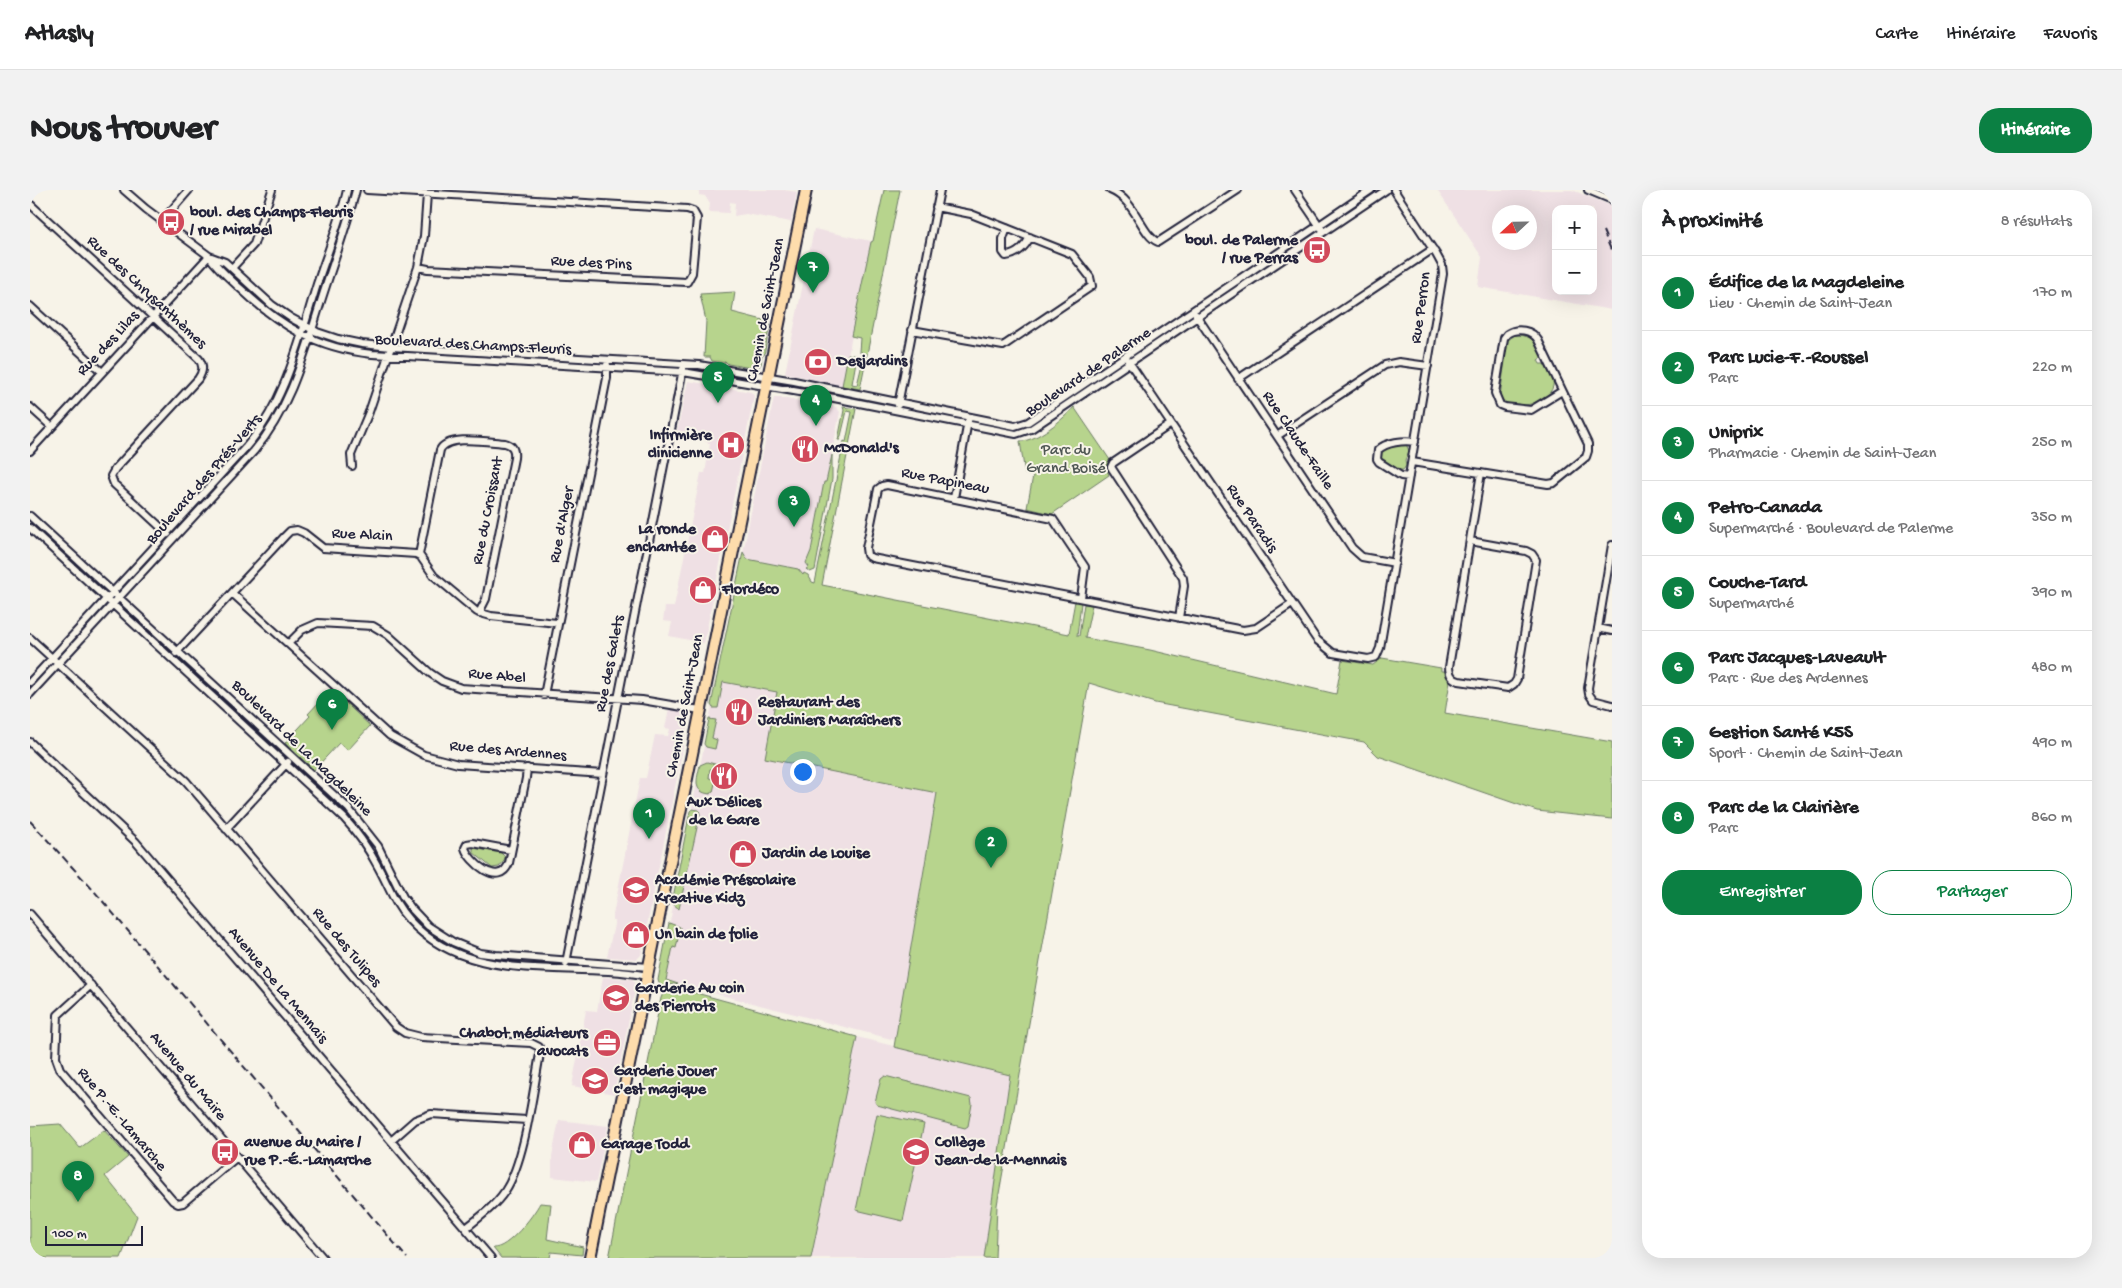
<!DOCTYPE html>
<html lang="fr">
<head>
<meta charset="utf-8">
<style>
  body { margin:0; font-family:"Gochi Hand",sans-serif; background:#f2f2f2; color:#202124 }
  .controls { position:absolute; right:15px; top:15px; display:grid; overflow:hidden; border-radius:10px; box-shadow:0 5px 20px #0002 }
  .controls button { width:45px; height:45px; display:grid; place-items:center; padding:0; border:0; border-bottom:1px solid #e0e0e0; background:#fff; color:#202124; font:25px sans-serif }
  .compass { position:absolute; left:1462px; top:15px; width:45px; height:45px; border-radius:50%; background:#fff; box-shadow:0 5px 20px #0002; rotate:248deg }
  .scale { position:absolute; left:15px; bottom:12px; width:98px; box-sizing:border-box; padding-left:5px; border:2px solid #22223b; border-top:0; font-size:14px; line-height:18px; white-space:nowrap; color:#22223b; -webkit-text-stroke:4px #f7f3e8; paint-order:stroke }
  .you { position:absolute; left:772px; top:581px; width:18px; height:18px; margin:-12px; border:4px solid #fff; border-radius:50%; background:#1a73e8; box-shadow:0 0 0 8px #1a73e833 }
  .badge { display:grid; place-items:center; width:32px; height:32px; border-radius:50%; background:#0b8043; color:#fff; font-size:16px; font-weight:700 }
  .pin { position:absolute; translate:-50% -41px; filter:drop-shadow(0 1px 2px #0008) }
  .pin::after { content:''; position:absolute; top:26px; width:18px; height:15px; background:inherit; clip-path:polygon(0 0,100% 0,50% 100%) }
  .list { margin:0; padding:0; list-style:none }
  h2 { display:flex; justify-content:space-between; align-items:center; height:65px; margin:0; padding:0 20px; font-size:21px }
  h2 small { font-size:16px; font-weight:400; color:#757577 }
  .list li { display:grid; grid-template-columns:32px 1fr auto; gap:15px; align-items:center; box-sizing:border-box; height:75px; padding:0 20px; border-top:1px solid #e0e0e0 }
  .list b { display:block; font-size:19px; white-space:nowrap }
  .list p { margin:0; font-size:16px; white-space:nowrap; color:#757577 }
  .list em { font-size:16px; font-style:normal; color:#757577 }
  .actions { display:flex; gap:10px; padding:15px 20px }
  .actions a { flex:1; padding:11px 0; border:1px solid #0b8043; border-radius:20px; text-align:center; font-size:18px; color:#0b8043 }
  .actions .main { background:#0b8043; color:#fff }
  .map { position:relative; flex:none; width:1582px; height:1068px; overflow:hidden; border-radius:20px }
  header { display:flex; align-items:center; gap:30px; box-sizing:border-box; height:70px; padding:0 25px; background:#fff; border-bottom:1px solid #e0e0e0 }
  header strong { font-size:24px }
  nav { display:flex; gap:28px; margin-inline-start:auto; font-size:18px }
  .intro { display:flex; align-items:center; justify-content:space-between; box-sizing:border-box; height:120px; padding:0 30px }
  h1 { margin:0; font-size:35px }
  .button { padding:12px 22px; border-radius:20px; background:#0b8043; color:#fff; font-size:18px; font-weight:700 }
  main { display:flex; gap:30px; padding:0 30px }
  aside { flex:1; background:#fff; border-radius:20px; box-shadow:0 5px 20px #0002 }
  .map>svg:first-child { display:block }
  .built { fill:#efe0e4; fill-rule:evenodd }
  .green { fill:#b7d48d; stroke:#6c7b64 }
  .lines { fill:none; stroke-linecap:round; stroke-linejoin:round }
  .street-casing { stroke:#22223b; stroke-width:10 }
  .primary-casing { stroke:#22223b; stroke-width:14 }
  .street { stroke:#f7f3e8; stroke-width:6 }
  .primary { stroke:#fddcac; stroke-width:10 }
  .rail { stroke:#22223b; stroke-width:2; stroke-dasharray:8 4; stroke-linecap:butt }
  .labels { text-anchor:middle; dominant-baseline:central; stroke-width:4; stroke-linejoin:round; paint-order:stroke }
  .poi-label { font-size:16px; font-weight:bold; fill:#22223b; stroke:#f7f3e8; text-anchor:start }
  .street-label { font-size:16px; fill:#22223b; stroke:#f7f3e8 }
  .park-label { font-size:16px; fill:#4f5754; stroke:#f7f3e8 }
</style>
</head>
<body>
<header>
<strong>Atlasly</strong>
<nav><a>Carte</a><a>Itinéraire</a><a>Favoris</a></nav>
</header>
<div class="intro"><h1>Nous trouver</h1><a class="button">Itinéraire</a></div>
<main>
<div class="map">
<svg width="1582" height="1068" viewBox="0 0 1582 1068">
  <rect width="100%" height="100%" fill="#f7f3e8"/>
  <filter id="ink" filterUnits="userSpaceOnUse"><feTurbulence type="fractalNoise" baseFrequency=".02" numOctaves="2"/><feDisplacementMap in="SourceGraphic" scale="10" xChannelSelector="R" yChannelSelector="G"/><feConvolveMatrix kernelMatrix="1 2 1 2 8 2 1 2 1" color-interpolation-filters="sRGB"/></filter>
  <g filter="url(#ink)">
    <path class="built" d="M669,0H754L767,2L761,32L716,24L704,26L705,13L700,12L699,23L679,22L680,14L675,6L669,5Z
      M1407,0H1542L1582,16V120L1448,97L1452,67ZM1526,19H1563V101H1526ZM1470,22H1500V52H1470Z
      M784,39L841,51L812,196L755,183Z
      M658,191L721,202L724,206L674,453L639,446L642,432L633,431L635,417H644L671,283H675L680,254L666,246H646Z
      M744,207L806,217L810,222L796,292H794L781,361L776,373L779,377L773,385L765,378L717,369L713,363Z
      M687,489L748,500L735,568L907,602L865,850L629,789Z
      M639,518L651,521L659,528L611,765L607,769L577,767L585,730H582L610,588H616L625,545L638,546L640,539L635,538Z
      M573,787L602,789L606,794L584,904L542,896L556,820L567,821Z
      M827,847L980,885L954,1068H781Z
      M529,930L578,936L566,992L522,987V966Z"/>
    <path class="green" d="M854,0H870L830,199L812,196L818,164L827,166L822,194L827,195L834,166L832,162H829L830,148L821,146L841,52L843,51Z
      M705,102L702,122L737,131L740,134L734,165H732L731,174L727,179L698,174L695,171V173L682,171L680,167H674L676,131L670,104Z
      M1485,145C1504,145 1504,152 1512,167L1508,170L1510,174H1515C1517,179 1525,189 1523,196C1519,214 1479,224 1470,206L1478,150Z
      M813,217L826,219L792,395L1039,444L1045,411L1051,413L1047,446H1049L1054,414L1062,415L1055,448L1120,460L1306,504L1312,470L1343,475L1352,468L1411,478V481H1415L1420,491L1415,523L1582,552V629L1507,621L1348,566L1334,552L1125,513L1059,493L967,1015L965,1068H954L980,885L864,857L907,603L735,568L747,502L693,492L688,518H683L681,515L713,362L717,369L768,379L773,385L774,383L778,385L782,392L785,393L814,251L816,252L822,222L817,221L810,250H808L814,220Z
      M1044,217L1080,270L1076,277L1079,285L1022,324L997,318L1003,286L995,284L990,251C1006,252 1035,228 1044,217Z
      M1373,254L1377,256L1379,261L1375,270L1376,276L1373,280H1369L1351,269L1352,260Z
      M802,265V289L785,380L780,382L776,379L779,377L776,373L781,361L794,292H796Z
      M301,499L340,536L318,560L309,553L284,580L255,553L280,526L278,524Z
      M679,529L686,530L682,548L687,550L685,559L676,557L674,554Z
      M677,572L700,578L697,595L691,594V590L695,591L696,582L680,579L679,588L686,589L683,602L680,604C662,602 667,589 670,575Z
      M662,619L669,620L670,624L649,719L642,713L660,621Z
      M443,658L471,663L475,667L474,671L469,677L462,678L443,662Z
      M639,733L650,737V739L646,758L643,757L636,790L648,794L636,795L631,799L628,790Z
      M639,798H648L827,847L781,1068H579L631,808L634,801Z
      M855,886L941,908L942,914L938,936L935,938L847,915L845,912L851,889Z
      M847,924L894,934L873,1031L826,1020Z
      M30,934L50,958L74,940L98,967L75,986L107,1026L91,1068H0V936Z
      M510,1013L521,1014L517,1049L553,1057L552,1065L521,1062L520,1068H471L463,1058C478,1059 503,1026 510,1013Z"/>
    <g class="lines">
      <defs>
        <path id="street" d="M94,0L116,19L179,66L195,72L242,115L261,128L287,142L308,149L332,154L361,157L669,175L764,191L985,236L998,232L1341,0
          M337,0L657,19L663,21L667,28L662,83L657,92L398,79L388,77
          M1080,0C1106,10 1111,45 1128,52L1208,0
          M1265,0L1291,38
          M1558,0L1582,10
          M1580,0L1582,1
          M0,14L169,169C174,176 173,182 168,189L85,279L81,286L84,294L138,344
          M132,31L159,0
          M977,38L973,49V62L976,66C987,65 996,56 1000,47
          M179,66C188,79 200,89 211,99C250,136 287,158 342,164L653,182L804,208L986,244L1001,239L1356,0
          M202,78L224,54L242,0
          M0,116L72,182
          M1166,125L1322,358L1332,367L1365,373
          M882,140L973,156L1062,96L1060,87L1042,64L941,24L906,17
          M1097,169L1287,450L1303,463L1338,469L1346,467L1350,458L1413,84L1412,75L1406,64L1364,0
          M1208,189L1403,59
          M868,215L910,0
          M0,217L22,237
          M1141,234L1083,273L1081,277L1153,388L1154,396L1149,428
          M1247,246L1355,175L1369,172L1398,176
          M0,261L179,66
          M1382,272L1518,294L1524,293L1556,267L1558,261V254L1508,150C1502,140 1487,137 1477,144L1474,148L1465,203L1470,215L1475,217L1501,220L1532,201
          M322,276L321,265L339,222L388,77L394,46L397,4
          M1379,287L1371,286L1349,272L1347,269L1348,260C1356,252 1374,250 1385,252
          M924,308L938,231
          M0,326L318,618L348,656L373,707L381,718L398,736L423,752L450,763L466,765L619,777
          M0,338L314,628C327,642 338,658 347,675C358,694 364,714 379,730C440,797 538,770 617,786
          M1440,351L1496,361L1502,364L1506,370L1487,489L1484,494L1478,498L1429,491C1422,489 1419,484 1419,477L1451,283
          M1582,355L1558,498L1559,504L1563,510L1582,515
          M389,365L410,260C418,244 459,252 475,253C483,255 485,260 484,268L456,409L449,423
          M202,403L360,546L394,565L428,574L573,584
          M1051,408L1055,377L1023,329L857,295L852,296L848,299L836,358L837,365L842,368L1213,440L1226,438L1262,414
          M1568,438L1582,441
          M0,448L156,591L366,837L375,843L391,847L501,853L509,857L510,864C503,901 495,971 475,1001C465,1016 450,1027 436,1038
          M258,454L272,440L288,433L343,436L358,445L400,483L412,491L431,498L612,510L670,520
          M146,463L255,346L260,341L267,340L274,343L293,358L386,364L390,366L404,386L447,422L461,426L527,433
          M0,492L216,257C256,211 269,151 287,94C297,63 310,32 317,0
          M0,504L224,261C263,215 276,157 294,102C305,68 317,35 326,0
          M514,505L577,188V175
          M0,552L106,652L461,1068
          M196,639L258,572
          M481,660L443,653L437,654L435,658C439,671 469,699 479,673L496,588L497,578
          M0,724L293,1068
          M536,773L653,179
          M61,795L28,825L26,868L30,879L143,1011L148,1014L153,1013L207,967
          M361,951L385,930L401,924L497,930"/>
        <path id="primary" d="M560,1068L776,0"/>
      </defs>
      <use href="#street" class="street-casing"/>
      <use href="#primary" class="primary-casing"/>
      <use href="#street" class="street"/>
      <use href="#primary" class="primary"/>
      <path class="rail" d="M1573,41L1582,62
        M0,631L64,701L377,1068"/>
    </g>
  </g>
  <defs>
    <symbol id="bus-disc" viewBox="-11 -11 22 22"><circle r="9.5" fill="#d1495b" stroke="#f7f3e8"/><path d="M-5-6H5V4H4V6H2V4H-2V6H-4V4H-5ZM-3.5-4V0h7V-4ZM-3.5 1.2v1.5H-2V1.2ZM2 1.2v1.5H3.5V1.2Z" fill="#fff"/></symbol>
    <symbol id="bank-disc" viewBox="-11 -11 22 22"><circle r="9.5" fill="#d1495b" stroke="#f7f3e8"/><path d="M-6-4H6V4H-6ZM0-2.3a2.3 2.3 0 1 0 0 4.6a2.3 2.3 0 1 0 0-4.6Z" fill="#fff"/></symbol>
    <symbol id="hospital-disc" viewBox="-11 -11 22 22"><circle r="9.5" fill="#d1495b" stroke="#f7f3e8"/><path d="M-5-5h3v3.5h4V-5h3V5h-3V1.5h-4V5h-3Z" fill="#fff"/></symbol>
    <symbol id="restaurant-disc" viewBox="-11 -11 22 22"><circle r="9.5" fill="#d1495b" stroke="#f7f3e8"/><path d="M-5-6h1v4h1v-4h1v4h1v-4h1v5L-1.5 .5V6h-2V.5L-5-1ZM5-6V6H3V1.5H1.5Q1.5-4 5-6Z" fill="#fff"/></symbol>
    <symbol id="shop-disc" viewBox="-11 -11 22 22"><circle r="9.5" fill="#d1495b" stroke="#f7f3e8"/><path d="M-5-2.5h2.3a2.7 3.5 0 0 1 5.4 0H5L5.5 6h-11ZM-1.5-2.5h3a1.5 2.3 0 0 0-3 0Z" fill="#fff"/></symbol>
    <symbol id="school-disc" viewBox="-11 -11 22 22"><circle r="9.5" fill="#d1495b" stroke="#f7f3e8"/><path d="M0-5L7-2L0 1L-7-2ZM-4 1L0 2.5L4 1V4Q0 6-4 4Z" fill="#fff"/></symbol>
    <symbol id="office-disc" viewBox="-11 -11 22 22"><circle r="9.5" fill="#d1495b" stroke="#f7f3e8"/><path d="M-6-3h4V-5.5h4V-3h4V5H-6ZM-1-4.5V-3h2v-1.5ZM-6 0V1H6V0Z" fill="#fff"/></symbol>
  </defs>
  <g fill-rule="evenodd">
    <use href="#bus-disc" x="125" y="16" width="32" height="32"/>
    <use href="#bus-disc" x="1271" y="44" width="32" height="32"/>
    <use href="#bank-disc" x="772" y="156" width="32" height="32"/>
    <use href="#hospital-disc" x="685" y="239" width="32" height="32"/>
    <use href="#restaurant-disc" x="759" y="243" width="32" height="32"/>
    <use href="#shop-disc" x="669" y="333" width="32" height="32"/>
    <use href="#shop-disc" x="657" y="384" width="32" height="32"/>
    <use href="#restaurant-disc" x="693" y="506" width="32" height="32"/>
    <use href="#restaurant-disc" x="678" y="570" width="32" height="32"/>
    <use href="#shop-disc" x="697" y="648" width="32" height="32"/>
    <use href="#school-disc" x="590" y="684" width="32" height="32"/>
    <use href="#shop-disc" x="590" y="729" width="32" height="32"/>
    <use href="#school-disc" x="570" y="792" width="32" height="32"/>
    <use href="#office-disc" x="561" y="837" width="32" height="32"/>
    <use href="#school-disc" x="549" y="875" width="32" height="32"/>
    <use href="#shop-disc" x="536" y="939" width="32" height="32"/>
    <use href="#bus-disc" x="179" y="946" width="32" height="32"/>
    <use href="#school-disc" x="870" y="946" width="32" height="32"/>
  </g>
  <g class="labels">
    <g class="poi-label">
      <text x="160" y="23">boul. des Champs-Fleuris<tspan x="160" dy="18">/ rue Mirabel</tspan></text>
      <text x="1268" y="51" text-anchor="end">boul. de Palerme<tspan x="1268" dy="18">/ rue Perras</tspan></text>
      <text x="807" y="172">Desjardins</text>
      <text x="682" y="246" text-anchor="end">Infirmière<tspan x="682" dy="18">clinicienne</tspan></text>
      <text x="794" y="259">McDonald's</text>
      <text x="666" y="340" text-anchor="end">La ronde<tspan x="666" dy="18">enchantée</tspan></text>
      <text x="692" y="400">Flordéco</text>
      <text x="728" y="513">Restaurant des<tspan x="728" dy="18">Jardiniers Maraîchers</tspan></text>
      <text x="694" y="613" text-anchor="middle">Aux Délices<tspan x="694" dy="18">de la Gare</tspan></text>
      <text x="732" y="664">Jardin de Louise</text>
      <text x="625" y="691">Académie Préscolaire<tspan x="625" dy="18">Kreative Kidz</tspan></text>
      <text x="625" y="745">Un bain de folie</text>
      <text x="605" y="799">Garderie Au coin<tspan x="605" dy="18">des Pierrots</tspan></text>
      <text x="558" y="844" text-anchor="end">Chabot médiateurs<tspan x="558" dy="18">avocats</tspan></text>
      <text x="584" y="882">Garderie Jouer<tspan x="584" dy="18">c'est magique</tspan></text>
      <text x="214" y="953">avenue du Maire /<tspan x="214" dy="18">rue P.-É.-Lamarche</tspan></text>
      <text x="905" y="953">Collège<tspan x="905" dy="18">Jean-de-la-Mennais</tspan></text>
      <text x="571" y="955">Garage Todd</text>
    </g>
    <g class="street-label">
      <text transform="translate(561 74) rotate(3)">Rue des Pins</text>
      <text transform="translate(116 103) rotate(43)">Rue des Chrysanthèmes</text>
      <text transform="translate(1392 118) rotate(-82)">Rue Perron</text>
      <text transform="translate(737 120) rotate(-79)">Chemin de Saint-Jean</text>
      <text transform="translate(79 154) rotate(-47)">Rue des Lilas</text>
      <text transform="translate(443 156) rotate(3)">Boulevard des Champs-Fleuris</text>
      <text transform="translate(1059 183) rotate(-34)">Boulevard de Palerme</text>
      <text transform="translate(1267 251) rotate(56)">Rue Claude-Faille</text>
      <text transform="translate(175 290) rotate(-49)">Boulevard des Prés-Verts</text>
      <text transform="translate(915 292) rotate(11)">Rue Papineau</text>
      <text transform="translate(459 321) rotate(-79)">Rue du Croissant</text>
      <text transform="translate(1221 329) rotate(56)">Rue Paradis</text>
      <text transform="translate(533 335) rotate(-79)">Rue d'Alger</text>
      <text transform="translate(332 346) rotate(3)">Rue Alain</text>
      <text transform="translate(581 474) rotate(-79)">Rue des Galets</text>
      <text transform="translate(467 487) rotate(5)">Rue Abel</text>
      <text transform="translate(656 516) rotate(-79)">Chemin de Saint-Jean</text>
      <text transform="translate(271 559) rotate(44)">Boulevard de La Magdeleine</text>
      <text transform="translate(478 562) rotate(5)">Rue des Ardennes</text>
      <text transform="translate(316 758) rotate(50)">Rue des Tulipes</text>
      <text transform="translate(247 796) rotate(50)">Avenue De La Mennais</text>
      <text transform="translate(157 887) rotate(50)">Avenue du Maire</text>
      <text transform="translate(91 930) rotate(50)">Rue P.-E.-Lamarche</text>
    </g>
    <g class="park-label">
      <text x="1036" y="261">Parc du<tspan x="1036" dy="18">Grand Boisé</tspan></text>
    </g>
  </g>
</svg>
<div class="controls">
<button>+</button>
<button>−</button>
</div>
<svg class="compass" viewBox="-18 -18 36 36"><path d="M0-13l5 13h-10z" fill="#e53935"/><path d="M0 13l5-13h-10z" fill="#757577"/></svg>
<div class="scale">100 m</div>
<div class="you"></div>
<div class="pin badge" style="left:619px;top:649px">1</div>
<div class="pin badge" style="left:961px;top:678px">2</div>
<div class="pin badge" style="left:764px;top:337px">3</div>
<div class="pin badge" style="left:786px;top:236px">4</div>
<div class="pin badge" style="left:688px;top:213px">5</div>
<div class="pin badge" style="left:302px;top:540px">6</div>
<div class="pin badge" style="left:783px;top:103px">7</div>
<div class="pin badge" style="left:48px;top:1012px">8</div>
</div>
<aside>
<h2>À proximité<small>8 résultats</small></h2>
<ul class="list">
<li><span class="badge">1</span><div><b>Édifice de la Magdeleine</b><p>Lieu · Chemin de Saint-Jean</p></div><em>170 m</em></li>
<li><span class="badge">2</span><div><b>Parc Lucie-F.-Roussel</b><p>Parc</p></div><em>220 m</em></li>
<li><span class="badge">3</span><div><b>Uniprix</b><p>Pharmacie · Chemin de Saint-Jean</p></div><em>250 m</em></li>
<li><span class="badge">4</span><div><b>Petro-Canada</b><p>Supermarché · Boulevard de Palerme</p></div><em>350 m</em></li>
<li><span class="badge">5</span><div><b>Couche-Tard</b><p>Supermarché</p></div><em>390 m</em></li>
<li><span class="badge">6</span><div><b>Parc Jacques-Laveault</b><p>Parc · Rue des Ardennes</p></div><em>480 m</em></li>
<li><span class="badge">7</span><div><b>Gestion Santé K5S</b><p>Sport · Chemin de Saint-Jean</p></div><em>490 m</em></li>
<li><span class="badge">8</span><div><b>Parc de la Clairière</b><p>Parc</p></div><em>860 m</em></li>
</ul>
<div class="actions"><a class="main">Enregistrer</a><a>Partager</a></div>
</aside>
</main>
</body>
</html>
